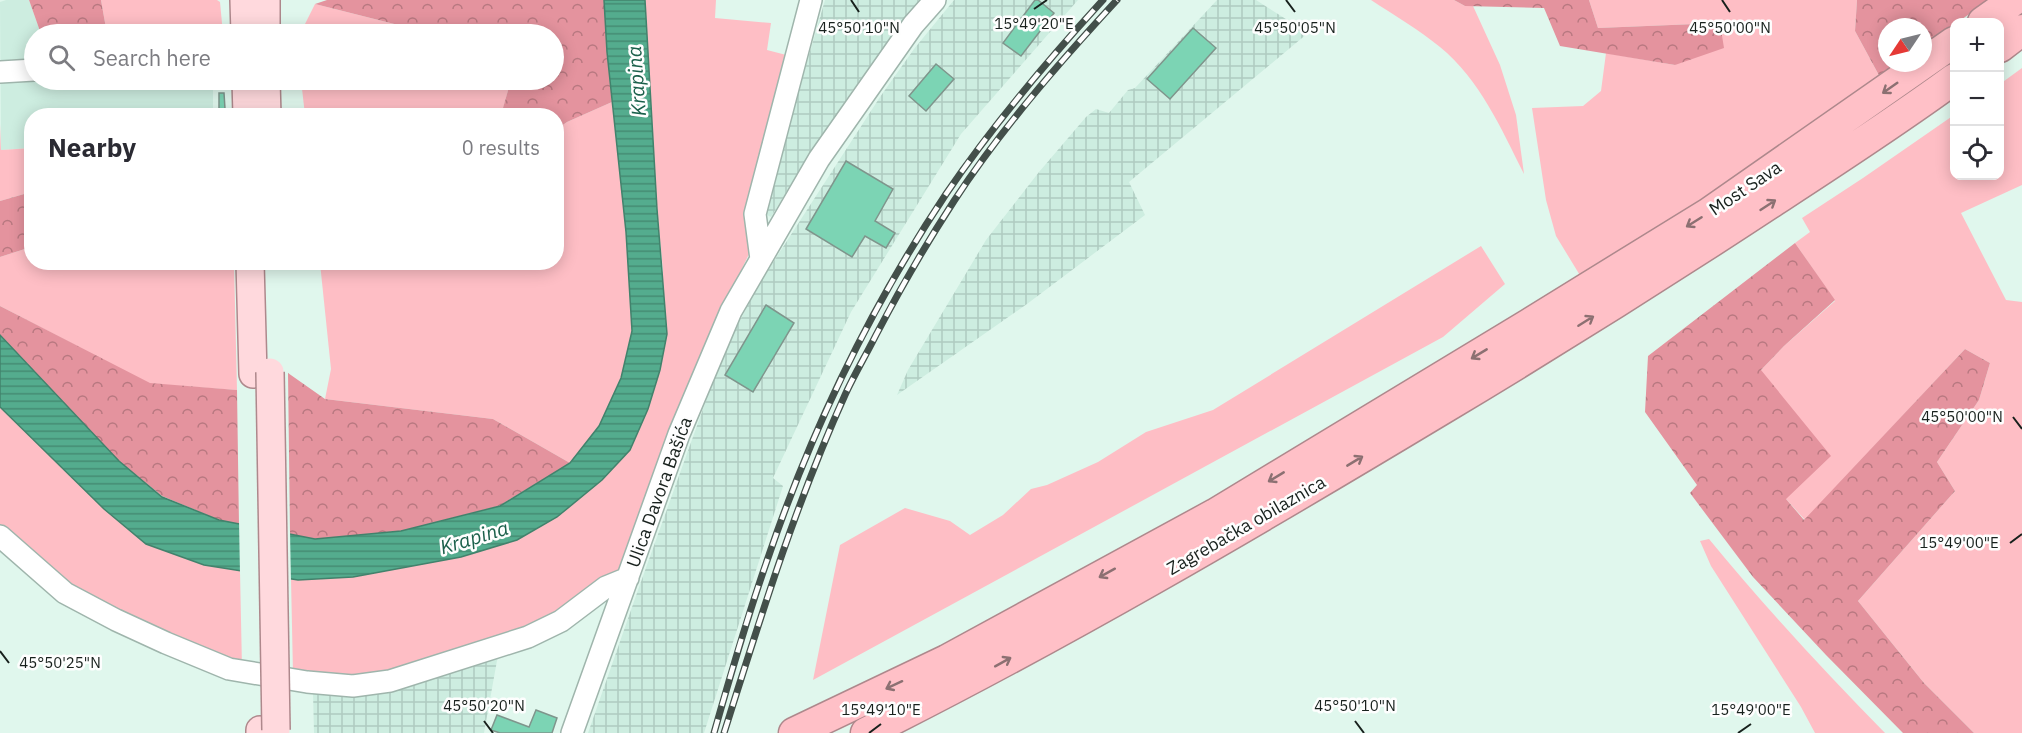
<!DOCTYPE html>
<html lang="en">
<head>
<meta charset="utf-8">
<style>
  body { margin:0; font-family:"IBM Plex Sans",sans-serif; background:#f7f7f7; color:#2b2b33 }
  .controls { position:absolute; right:18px; top:18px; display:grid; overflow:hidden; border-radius:12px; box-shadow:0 3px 15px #0003 }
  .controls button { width:54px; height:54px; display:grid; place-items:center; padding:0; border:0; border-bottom:2px solid #e1e1e2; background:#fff; color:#2b2b33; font:30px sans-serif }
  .compass { position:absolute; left:1878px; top:18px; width:54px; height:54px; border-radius:50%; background:#fff; box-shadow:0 3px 15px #0003; rotate:235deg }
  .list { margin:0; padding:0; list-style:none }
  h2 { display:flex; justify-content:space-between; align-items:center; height:78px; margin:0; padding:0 24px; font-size:26px }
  h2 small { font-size:20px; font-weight:400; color:#7c7c81 }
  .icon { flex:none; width:33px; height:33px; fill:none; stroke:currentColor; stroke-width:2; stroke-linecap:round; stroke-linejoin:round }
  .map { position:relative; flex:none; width:2022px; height:733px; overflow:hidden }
  .search { position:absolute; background:#fff; box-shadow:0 3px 15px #0003; left:24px; top:24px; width:540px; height:66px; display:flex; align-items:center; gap:15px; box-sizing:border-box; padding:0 21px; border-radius:33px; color:#7c7c81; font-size:22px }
  .panel { position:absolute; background:#fff; box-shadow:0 3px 15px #0003; left:24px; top:108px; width:540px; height:162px; border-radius:24px }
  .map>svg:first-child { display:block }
  .built { fill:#cdede0 }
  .industrial { fill:url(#industrial-grid) }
  .green { fill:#febec5 }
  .forest { fill:url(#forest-crowns) }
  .water { fill:url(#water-rules); stroke:#42826c; stroke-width:1.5 }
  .pier { fill:#e0f7ed }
  .building { fill:#7cd4b4; stroke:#7f958c; stroke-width:1.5 }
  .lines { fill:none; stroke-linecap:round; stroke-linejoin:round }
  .minor-casing { stroke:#9fb5ac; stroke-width:24 }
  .major-casing { stroke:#ae888c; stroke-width:30 }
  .highway-casing { stroke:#ae888c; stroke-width:33 }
  .minor { stroke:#fff; stroke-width:21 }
  .major { stroke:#ffd9dd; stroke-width:27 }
  .highway { stroke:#ffc0c7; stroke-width:30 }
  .rail-casing { stroke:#434f4a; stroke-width:7 }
  .rail { stroke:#fefefe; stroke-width:4.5; stroke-dasharray:14; stroke-linecap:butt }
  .major-bridge-casing { stroke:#ae888c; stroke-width:30; stroke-linecap:butt }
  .major-bridge { stroke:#ffd9dd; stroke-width:27 }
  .oneway { stroke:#8c7072 }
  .ticks { fill:none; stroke:#18211d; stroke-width:2 }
  .labels { text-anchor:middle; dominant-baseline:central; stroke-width:5; stroke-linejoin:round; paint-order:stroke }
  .street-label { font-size:18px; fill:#18211d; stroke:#fefefe }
  .water-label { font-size:20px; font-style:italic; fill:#1b604b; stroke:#fefefe }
  .ticks-label { font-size:15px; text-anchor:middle; fill:#18211d; stroke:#fefefe; stroke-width:5; stroke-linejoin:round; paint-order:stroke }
</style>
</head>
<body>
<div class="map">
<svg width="2022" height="733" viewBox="0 0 2022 733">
  <defs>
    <pattern id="industrial-grid" width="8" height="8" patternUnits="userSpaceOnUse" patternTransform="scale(1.5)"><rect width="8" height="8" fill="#cdede0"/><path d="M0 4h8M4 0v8" fill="none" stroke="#afcbc0"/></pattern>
    <pattern id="forest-crowns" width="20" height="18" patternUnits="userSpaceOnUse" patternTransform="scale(1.5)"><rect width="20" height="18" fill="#e4939e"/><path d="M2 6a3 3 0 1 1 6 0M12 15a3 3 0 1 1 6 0" fill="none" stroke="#b87880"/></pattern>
    <pattern id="water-rules" width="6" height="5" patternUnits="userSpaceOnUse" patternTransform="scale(1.5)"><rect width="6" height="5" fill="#54ac8e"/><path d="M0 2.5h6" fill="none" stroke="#458c73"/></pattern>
  </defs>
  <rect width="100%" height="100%" fill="#e0f7ed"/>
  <path class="built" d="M6,0H29L41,34H34V80H213V115L32,116L31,148L1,150L0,2Z"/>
  <path class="industrial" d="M825,0H919L852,91L812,150L771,217L763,213Z
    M954,0H1078L961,134L851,312L773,478L783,486L704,733H588L638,590L722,356L753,295L772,264L880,97L914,49Z
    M1217,0H1256L1308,33L1129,182L1145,215L1027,304L897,395L908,370L986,240L1039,172L1086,117L1096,109L1109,113L1128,90L1135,88Z
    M498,655L484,733H314L313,692L410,686Z"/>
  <path class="green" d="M101,0H217L220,2L223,34H107Z
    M645,0H716L715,18L771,23L767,50L794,57L749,223V254L700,355L623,571L509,639L355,680L293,674L291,579L298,580L517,540L557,517L602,480L630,450L663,270L657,209Z
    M1371,0H1454L1465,6H1473L1500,65L1516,115L1524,174C1501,128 1480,80 1440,47C1419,30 1394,15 1371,0Z
    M1589,0H1857L1855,31L1881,79L1795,138L1581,277L1556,236L1546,200L1532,108L1583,106L1601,91L1606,53L1675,65L1720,23L1598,28Z
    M315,4L434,34H300Z
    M2022,68V185L1961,213L2006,300L2022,302V733H1974L1924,683L1858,601L1955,491L1937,462L1979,400L1990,363L1965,349L1805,520L1786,499L1761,370L1784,346L1835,301L1795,243L1810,232L1802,218L1863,178L1954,115V176H2000V84Z
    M301,80H511L501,116L305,115Z
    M612,102L626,232L632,331L621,378L599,426L570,463L493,419L325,399L331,369L320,263L556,262L557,129L567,122Z
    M0,124L1,150L32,148L31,192L0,201Z
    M1481,246L1505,284L1443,337L813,680L840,545L905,508L950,521L970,535L1003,515L1031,489L1047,485L1098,462L1146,432L1213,410Z
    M31,247L32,262L234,263L237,390L150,384L0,306V257Z
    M0,407L104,509L204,565L240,571L242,668L101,610L0,533Z
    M1709,539C1765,607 1824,671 1885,733H1815L1801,707L1711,566L1700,541Z"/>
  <path class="forest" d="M29,0H101L107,34H41Z
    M327,0H604L612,102L567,122L557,129L556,116L501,115L511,80H554V34H434L315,4Z
    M1454,0H1589L1598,28L1720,23L1724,48L1675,65L1560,46L1544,8L1465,6Z
    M1857,0H1989L1958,22H1954V25L1923,48V27H1887V63H1902L1881,79L1855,31Z
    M31,192V247L0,257V201Z
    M1795,243L1835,300L1784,346L1761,370L1831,456L1786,499L1804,520L1965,349L1990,363L1979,400L1937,462L1955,491L1858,601L1924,683L1974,733H1903L1826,655L1753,577L1690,493L1697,485L1645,412L1648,356Z
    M0,306L150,383L237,390L239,525L219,520L162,496L119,461L0,335Z
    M288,373L325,399L493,419L570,463L499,506L401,531L315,539L290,534Z"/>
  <path class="water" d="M604,0H645L657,209L667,334L660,370L648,409L630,450L602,480L557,517L517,540L461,557L353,577L298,580L204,565L146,544L104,509L0,407V335L119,461L162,497L219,520L315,539L401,531L500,506L570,463L599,426L621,378L632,331L626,232L607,52Z"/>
  <path class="pier" d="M239,521L290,531L291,582L240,574Z"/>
  <path class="building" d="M1035,0H1038L1054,13L1021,56L1003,43Z
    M1193,28L1216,48L1170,99L1147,79Z
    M936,64L954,79L926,111L909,96Z
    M219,93H224L225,109H219Z
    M138,109H167V116H139Z
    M846,161L893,189L875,221L895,233L886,248L865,236L852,257L806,229Z
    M766,305L794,323L753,392L725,375Z
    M536,710L557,718L552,733H500L491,730L497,715L529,727Z"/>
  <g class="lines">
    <defs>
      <path id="minor" d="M0,72L34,70
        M761,259L755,214L811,0
        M0,536L65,593L116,620L166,643L229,669L307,682L353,686L390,681L528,637L561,621L606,587L628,578
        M572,733L679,434L731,311L819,159L913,25L935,0"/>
      <path id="major" d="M244,0L245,34
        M266,0V34
        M246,80L247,116
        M266,80L267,116
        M250,262L253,374
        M260,730V733"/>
      <path id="highway" d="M1983,22L2014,0
        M2000,47L2022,30
        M794,733L947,660L1215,514L1529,324L1709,213L1954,42
        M866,733C1062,635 1251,524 1439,411C1551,344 1661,275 1769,204C1832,163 1894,123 1954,79"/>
    </defs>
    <use href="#minor" class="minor-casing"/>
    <use href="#major" class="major-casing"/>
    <use href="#highway" class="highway-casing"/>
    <use href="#minor" class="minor"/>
    <use href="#major" class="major"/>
    <use href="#highway" class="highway"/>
    <defs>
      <path id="rail" d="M714,733C731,673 748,614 769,555C812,429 872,305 946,194C993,125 1047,61 1103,0
        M724,733C760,619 795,505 845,395C854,375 866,355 876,335C900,289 926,244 954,201C1001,129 1059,63 1117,0"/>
    </defs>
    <use href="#rail" class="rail-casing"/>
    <use href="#rail" class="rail"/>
    <defs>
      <path id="major-bridge" d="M270,372L276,730"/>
    </defs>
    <use href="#major-bridge" class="major-bridge-casing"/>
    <use href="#major-bridge" class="major-bridge"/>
  </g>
  <defs><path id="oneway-shaft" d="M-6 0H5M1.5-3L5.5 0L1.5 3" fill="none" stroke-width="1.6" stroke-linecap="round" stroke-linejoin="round" transform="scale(1.5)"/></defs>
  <g class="oneway">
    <use href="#oneway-shaft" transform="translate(1890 88) rotate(145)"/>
    <use href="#oneway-shaft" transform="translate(1768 205) rotate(-33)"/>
    <use href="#oneway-shaft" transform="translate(1694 222) rotate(148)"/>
    <use href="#oneway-shaft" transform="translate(1586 321) rotate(-32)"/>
    <use href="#oneway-shaft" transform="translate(1479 354) rotate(149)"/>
    <use href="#oneway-shaft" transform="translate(1355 461) rotate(-31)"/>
    <use href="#oneway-shaft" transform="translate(1276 477) rotate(149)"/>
    <use href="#oneway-shaft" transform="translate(1107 573) rotate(151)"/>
    <use href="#oneway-shaft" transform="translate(1003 662) rotate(-29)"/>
    <use href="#oneway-shaft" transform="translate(894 685) rotate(155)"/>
  </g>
  <path class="ticks" d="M851,0L859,12M1286,0L1295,12M1722,0L1730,12M1034,9L1047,0M2013,417L2022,429M2010,543L2022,534M0,651L9,663M484,721L493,733M1355,721L1364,733M869,733L881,724M1738,733L1751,724"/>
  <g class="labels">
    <g class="street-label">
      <text transform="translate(1745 188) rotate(-34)">Most Sava</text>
      <text transform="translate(659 492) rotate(-70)">Ulica Davora Bašića</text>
      <text transform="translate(1246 525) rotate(-30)">Zagrebačka obilaznica</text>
    </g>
    <g class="water-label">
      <text transform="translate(636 81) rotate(-94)">Krapina</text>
      <text transform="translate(474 537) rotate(-17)">Krapina</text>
    </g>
  </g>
  <g class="ticks-label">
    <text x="1034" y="29">15°49'20"E</text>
    <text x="859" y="33">45°50'10"N</text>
    <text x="1295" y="33">45°50'05"N</text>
    <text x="1730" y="33">45°50'00"N</text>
    <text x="1962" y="422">45°50'00"N</text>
    <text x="1959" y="548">15°49'00"E</text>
    <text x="60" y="668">45°50'25"N</text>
    <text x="484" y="711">45°50'20"N</text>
    <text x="1355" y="711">45°50'10"N</text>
    <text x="881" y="715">15°49'10"E</text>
    <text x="1751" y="715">15°49'00"E</text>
  </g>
</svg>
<div class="controls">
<button>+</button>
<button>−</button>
<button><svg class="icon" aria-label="locate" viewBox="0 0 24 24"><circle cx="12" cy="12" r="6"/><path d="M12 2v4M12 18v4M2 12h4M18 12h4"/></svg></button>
</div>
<svg class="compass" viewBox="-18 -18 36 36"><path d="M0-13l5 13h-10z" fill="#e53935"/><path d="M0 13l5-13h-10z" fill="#7c7c81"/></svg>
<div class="search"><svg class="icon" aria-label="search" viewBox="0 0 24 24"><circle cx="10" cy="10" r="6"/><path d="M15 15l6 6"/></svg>Search here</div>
<section class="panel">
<h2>Nearby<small>0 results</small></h2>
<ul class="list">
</ul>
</section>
</div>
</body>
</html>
